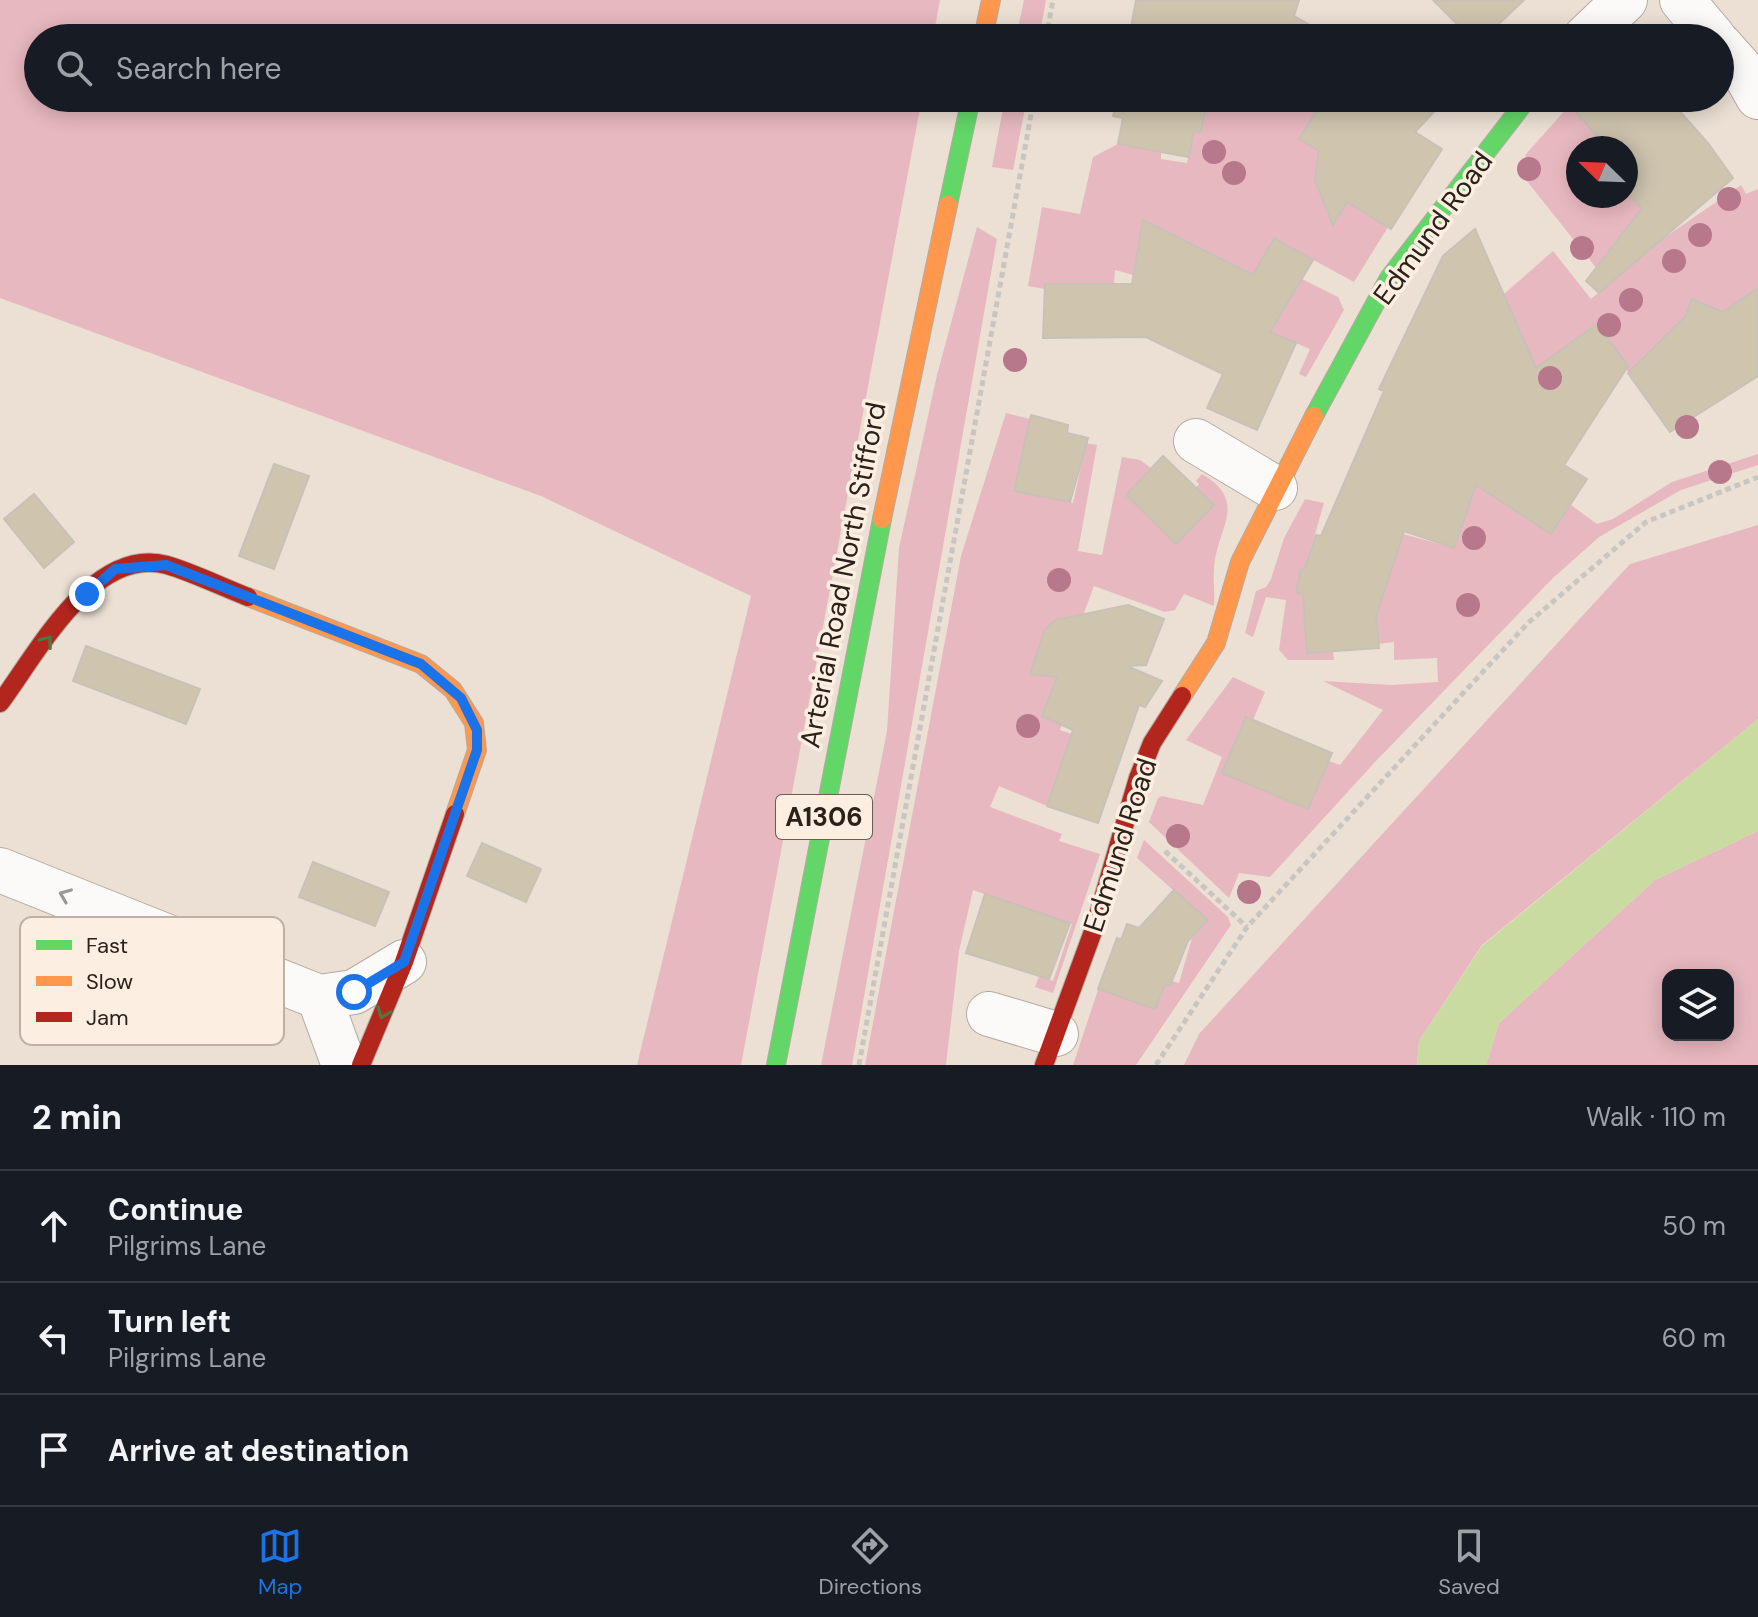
<!DOCTYPE html>
<html lang="en">
<head>
<meta charset="utf-8">
<style>
  body { margin:0; font-family:"DM Sans",sans-serif; background:#242831; color:#f1f3f6 }
  .controls { position:absolute; right:24px; bottom:24px; display:grid; overflow:hidden; border-radius:16px; box-shadow:0 4px 20px #0003 }
  .controls button { width:72px; height:72px; display:grid; place-items:center; padding:0; border:0; border-bottom:2px solid #363941; background:#171b24; color:#f1f3f6; font:40px sans-serif }
  .compass { position:absolute; left:1566px; top:136px; width:72px; height:72px; border-radius:50%; background:#171b24; box-shadow:0 4px 20px #0003; rotate:293deg }
  .stop { position:absolute; width:24px; height:24px; margin:-18px; border:6px solid #1a73e8; border-radius:50%; background:#fff }
  .stop.end { background:#1a73e8; border-color:#fff; box-shadow:0 2px 8px #0008 }
  .list { margin:0; padding:0; list-style:none }
  h2 { display:flex; justify-content:space-between; align-items:center; height:104px; margin:0; padding:0 32px; font-size:34px }
  h2 small { font-size:26px; font-weight:400; color:#9ea1a6 }
  .list li { display:grid; grid-template-columns:52px 1fr auto; gap:24px; align-items:center; box-sizing:border-box; height:112px; padding:0 32px; border-top:2px solid #363941 }
  .list b { display:block; font-size:30px; white-space:nowrap }
  .list p { margin:0; font-size:26px; white-space:nowrap; color:#9ea1a6 }
  .list em { font-size:26px; font-style:normal; color:#9ea1a6 }
  .icon { flex:none; width:44px; height:44px; fill:none; stroke:currentColor; stroke-width:2; stroke-linecap:round; stroke-linejoin:round }
  .map { position:relative; flex:none; width:1758px; height:1065px; overflow:hidden }
  .search { position:absolute; background:#171b24; box-shadow:0 4px 20px #0003; left:24px; right:24px; top:24px; height:88px; display:flex; align-items:center; gap:20px; box-sizing:border-box; padding:0 28px; border-radius:44px; color:#9ea1a6; font-size:30px }
  .sheet { height:440px; background:#171b24 }
  nav { display:flex; justify-content:space-around; align-items:center; box-sizing:border-box; height:112px; border-top:2px solid #363941; background:#171b24; font-size:22px; color:#9ea1a6 }
  nav a { display:grid; justify-items:center; gap:4px }
  nav .on { color:#1a73e8 }
  .map>svg:first-child { display:block }
  .green { fill:#e7b8bf; fill-rule:evenodd }
  .water { fill:#c9dba0 }
  .building { fill:#cfc5af; stroke:#c8c1b7; stroke-width:2 }
  .lines { fill:none; stroke-linecap:round; stroke-linejoin:round }
  .street-casing { stroke:#b4aba2; stroke-width:46 }
  .fast-casing { stroke:#b4aba2; stroke-width:20 }
  .slow-casing { stroke:#b4aba2; stroke-width:20 }
  .jam-casing { stroke:#b4aba2; stroke-width:20 }
  .path { stroke:#c9c5c1; stroke-width:5; stroke-dasharray:6 4; stroke-linecap:butt }
  .street { stroke:#fcfaf9; stroke-width:44 }
  .fast { stroke:#63d668; stroke-width:18 }
  .slow { stroke:#ff974d; stroke-width:18 }
  .jam { stroke:#b3261e; stroke-width:18 }
  .tree { fill:#b6788a }
  .oneway { stroke:#467c41 }
  .oneway2 { stroke:#9e9895 }
  .route { stroke:#1a73e8; stroke-width:10 }
  .labels { text-anchor:middle; dominant-baseline:central; stroke-width:7; stroke-linejoin:round; paint-order:stroke }
  .shield { fill:#fceee1; stroke:#695e56; stroke-width:2 }
  .shield-label { font-size:26px; font-weight:bold; fill:#2a211a }
  .street-label { font-size:28px; fill:#2a211a; stroke:#fceee1 }
  .key { fill:#fceee1; stroke:#bdb0a5; stroke-width:2 }
  .key-label { font-size:22px; fill:#2a211a }
</style>
</head>
<body>
<div class="map">
<svg width="1758" height="1065" viewBox="0 0 1758 1065">
  <rect width="100%" height="100%" fill="#ece0d4"/>
  <path class="green" d="M0,0H940L933,38H38V98H922L741,1065H637L751,596L541,496L0,298Z
    M1024,0H1046L1039,38H1016Z
    M1005,98H1027L1013,170L992,167Z
    M1207,98H1299L1317,110L1300,139L1326,156L1316,174L1318,188L1331,191L1388,227L1354,282L1273,238L1262,259L1338,297L1344,310L1306,377L1299,374L1310,349L1275,334L1266,355L1220,258L1196,247L1157,277L1164,230L1142,226L1133,275L1115,270L1114,284H1045V289L1028,286L1042,207L1080,214L1093,157L1118,144L1161,152V159L1187,163L1194,131H1201Z
    M1576,98L1609,148H1578V196H1626V157L1655,244L1741,185L1746,194L1758,189V288L1718,322L1706,305L1695,302L1688,310L1681,334L1669,332L1662,339L1659,350L1669,364L1637,386L1597,324L1578,337L1497,499L1551,534L1571,505L1597,524L1613,519L1672,482L1758,454V465L1681,490L1599,537L1552,579L1375,762L1270,877L1239,873L1229,898L1149,822L1158,798L1162,796L1203,805L1222,757L1186,740L1233,677L1265,692L1253,720L1246,717L1222,773L1308,809L1329,761L1340,765L1383,710L1323,681L1391,685L1438,682L1437,658L1394,660V642L1378,644L1374,593L1303,599L1307,652L1333,651L1334,660H1288L1279,650L1286,600L1266,597L1253,637L1245,633L1256,591L1266,587L1271,579L1284,538L1305,499L1324,503L1306,565L1403,534L1454,548L1461,526L1394,503L1519,405L1536,367L1494,348L1513,316L1510,308L1496,301L1553,251L1591,299L1609,284L1522,175L1526,154Z
    M977,227L997,239L852,1065H821L887,731L899,548L937,375Z
    M1006,413L1030,419L1015,491L1073,503L1086,443L1097,445L1078,551L1102,555L1122,457L1140,460L1151,468L1126,495L1176,544L1214,505L1196,488L1199,484L1196,481L1202,474C1250,502 1216,529 1214,569C1213,580 1215,593 1214,606L1184,594L1175,610L1165,612L1094,586L1080,624L1064,618L1050,625L1047,631L1083,662L1039,646L1032,668L1057,677L1042,716L1062,724L1060,730L1072,734L1070,739L1047,806L999,786L990,807L1062,834L1059,841L1100,854L1053,993L1035,987L1039,976L1053,981L1072,924L973,890L959,951L946,1065H865L961,556Z
    M1758,525V719L1482,945L1419,1041L1417,1065H1184L1199,1034L1630,564Z
    M1758,831V1065H1486L1499,1023L1655,880ZM1668,975H1728V1035H1668Z
    M1144,840L1228,917L1231,925L1136,1065H1073L1105,969L1169,986L1172,981L1179,983L1192,938L1208,921L1137,858Z"/>
  <path class="water" d="M1758,719V831L1655,880L1499,1023L1486,1065H1417L1419,1041L1482,946Z"/>
  <path class="building" d="M1136,0H1299L1294,16L1333,38H1129Z
    M1433,0H1524L1484,38H1471Z
    M1118,98H1207L1201,132L1194,131L1189,157L1118,144L1123,118L1113,116Z
    M1299,98H1447L1415,132L1442,149L1391,229L1347,202L1333,225L1315,180L1319,151L1299,139L1318,109Z
    M1563,98H1668L1708,143L1733,178L1599,293L1586,281L1642,208L1626,192V148H1608Z
    M1143,220L1253,275L1274,238L1313,260L1270,332L1296,343L1257,430L1207,408L1223,374L1146,337L1043,338L1045,284H1132Z
    M1475,229L1536,368L1597,324L1628,366L1564,465L1587,479L1551,534L1476,485L1454,548L1404,531L1376,616L1379,648L1307,653L1303,594L1296,593L1301,569L1305,568L1316,535L1321,536L1384,391L1379,389L1443,256Z
    M1758,288V376L1670,432L1628,373L1685,317L1692,299L1723,312Z
    M1031,415L1068,425L1067,433L1088,438L1070,502L1014,491Z
    M1163,456L1214,505L1176,544L1126,495Z
    M274,464L309,476L274,569L239,556Z
    M34,494L74,542L44,568L4,519Z
    M1128,605L1164,619L1146,665L1127,666L1162,681L1145,707L1139,705L1098,823L1047,806L1073,730L1042,716L1057,677L1030,674L1045,629L1056,620Z
    M86,646L200,689L186,724L73,681Z
    M1246,717L1332,753L1308,809L1222,773Z
    M482,843L541,869L526,902L467,876Z
    M313,862L389,892L375,926L299,897Z
    M1174,890L1208,920L1188,941L1170,986L1165,984L1155,1009L1098,989L1117,938L1121,940L1127,924L1139,928Z
    M985,894L1070,923L1049,979L966,953Z"/>
  <g class="lines">
    <defs>
      <path id="street" d="M1682,0L1714,38
        M1585,38L1625,0
        M1720,45L1744,72L1758,97
        M1196,441L1275,488
        M0,870L319,997L354,992L404,962
        M319,997L344,1065
        M989,1014L1056,1034"/>
      <path id="fast" d="M948,205L971,98
        M1314,416L1389,278L1528,98
        M776,1065L882,519"/>
      <path id="slow" d="M983,38L991,0
        M882,519L948,205
        M248,597L421,664L453,690L474,723L477,750L455,814
        M1182,696L1216,643L1240,562L1314,416"/>
      <path id="jam" d="M0,703C37,654 93,545 167,565C194,573 222,587 248,597
        M361,1065L404,962L455,814
        M1044,1065L1095,926L1138,778L1152,743L1182,696"/>
    </defs>
    <use href="#street" class="street-casing"/>
    <use href="#fast" class="fast-casing"/>
    <use href="#slow" class="slow-casing"/>
    <use href="#jam" class="jam-casing"/>
    <path class="path" d="M1046,38L1053,0
      M1165,851L1247,927
      M859,1065L1034,98
      M1156,1065L1247,927L1528,623L1646,522L1758,477"/>
    <use href="#street" class="street"/>
    <use href="#fast" class="fast"/>
    <use href="#slow" class="slow"/>
    <use href="#jam" class="jam"/>
  </g>
  <g class="tree">
    <circle cx="1214" cy="152" r="12"/>
    <circle cx="1529" cy="169" r="12"/>
    <circle cx="1234" cy="173" r="12"/>
    <circle cx="1729" cy="199" r="12"/>
    <circle cx="1700" cy="235" r="12"/>
    <circle cx="1582" cy="248" r="12"/>
    <circle cx="1674" cy="261" r="12"/>
    <circle cx="1631" cy="300" r="12"/>
    <circle cx="1609" cy="325" r="12"/>
    <circle cx="1015" cy="360" r="12"/>
    <circle cx="1550" cy="378" r="12"/>
    <circle cx="1687" cy="427" r="12"/>
    <circle cx="1720" cy="472" r="12"/>
    <circle cx="1474" cy="538" r="12"/>
    <circle cx="1059" cy="580" r="12"/>
    <circle cx="1468" cy="605" r="12"/>
    <circle cx="1028" cy="726" r="12"/>
    <circle cx="1178" cy="836" r="12"/>
    <circle cx="1249" cy="892" r="12"/>
  </g>
  <defs><path id="oneway-chevron" d="M-2-3.5L2.5 0L-2 3.5" fill="none" stroke-width="1.6" stroke-linecap="round" stroke-linejoin="round" transform="scale(2)"/></defs>
  <g class="oneway">
    <use href="#oneway-chevron" transform="translate(47 641) rotate(-53)"/>
    <use href="#oneway-chevron" transform="translate(383 1013) rotate(112)"/>
  </g>
  <use class="oneway2" href="#oneway-chevron" transform="translate(65 895) rotate(-158)"/>
  <g class="lines">
    <path class="route" d="M87,594L115,569L166,565L421,664L461,698L477,730V750L404,962L354,992"/>
  </g>
  <g class="labels">
    <rect class="shield" x="776" y="795" width="96" height="44" rx="6"/>
    <g class="shield-label">
      <text x="824" y="817">A1306</text>
    </g>
    <g class="street-label">
      <text transform="translate(1433 228) rotate(-54)">Edmund Road</text>
      <text transform="translate(843 575) rotate(-79)">Arterial Road North Stifford</text>
      <text transform="translate(1120 845) rotate(-72)">Edmund Road</text>
    </g>
  </g>
  <rect x="20" y="917" width="264" height="128" rx="12" class="key"/>
  <rect x="36" y="940" width="36" height="10" fill="#63d668"/>
  <rect x="36" y="976" width="36" height="10" fill="#ff974d"/>
  <rect x="36" y="1012" width="36" height="10" fill="#b3261e"/>
  <g class="key-label">
    <text x="86" y="953">Fast</text>
    <text x="86" y="989">Slow</text>
    <text x="86" y="1025">Jam</text>
  </g>
</svg>
<div class="controls">
<button><svg class="icon" aria-label="layers" viewBox="0 0 24 24"><path d="M12 4l9 5-9 5-9-5zM3 14l9 5 9-5"/></svg></button>
</div>
<svg class="compass" viewBox="-18 -18 36 36"><path d="M0-13l5 13h-10z" fill="#e53935"/><path d="M0 13l5-13h-10z" fill="#9ea1a6"/></svg>
<div class="stop" style="left:354px;top:992px"></div>
<div class="stop end" style="left:87px;top:594px"></div>
<div class="search"><svg class="icon" aria-label="search" viewBox="0 0 24 24"><circle cx="10" cy="10" r="6"/><path d="M15 15l6 6"/></svg>Search here</div>
</div>
<section class="sheet">
<h2>2 min<small>Walk · 110 m</small></h2>
<ul class="list">
<li><svg class="icon" aria-label="ahead" viewBox="0 0 24 24"><path d="M12 20V5M6 11l6-6 6 6"/></svg><div><b>Continue</b><p>Pilgrims Lane</p></div><em>50 m</em></li>
<li><svg class="icon" aria-label="left" viewBox="0 0 24 24"><path d="M17 20v-9H6M10 6l-5 5 5 5"/></svg><div><b>Turn left</b><p>Pilgrims Lane</p></div><em>60 m</em></li>
<li><svg class="icon" aria-label="arrive" viewBox="0 0 24 24"><path d="M6 21V4h12l-3 4 3 4H6"/></svg><div><b>Arrive at destination</b></div></li>
</ul>
</section>
<nav>
<a class="on"><svg class="icon" aria-label="map" viewBox="0 0 24 24"><path d="M3 6l6-2 6 2 6-2v14l-6 2-6-2-6 2zM9 4v14M15 6v14"/></svg>Map</a>
<a><svg class="icon" aria-label="directions" viewBox="0 0 24 24"><path d="M12 3l9 9-9 9-9-9zM9 14v-3h6M13 9l2 2-2 2"/></svg>Directions</a>
<a><svg class="icon" aria-label="saved" viewBox="0 0 24 24"><path d="M7 4h10v16l-5-4-5 4z"/></svg>Saved</a>
</nav>
</body>
</html>
